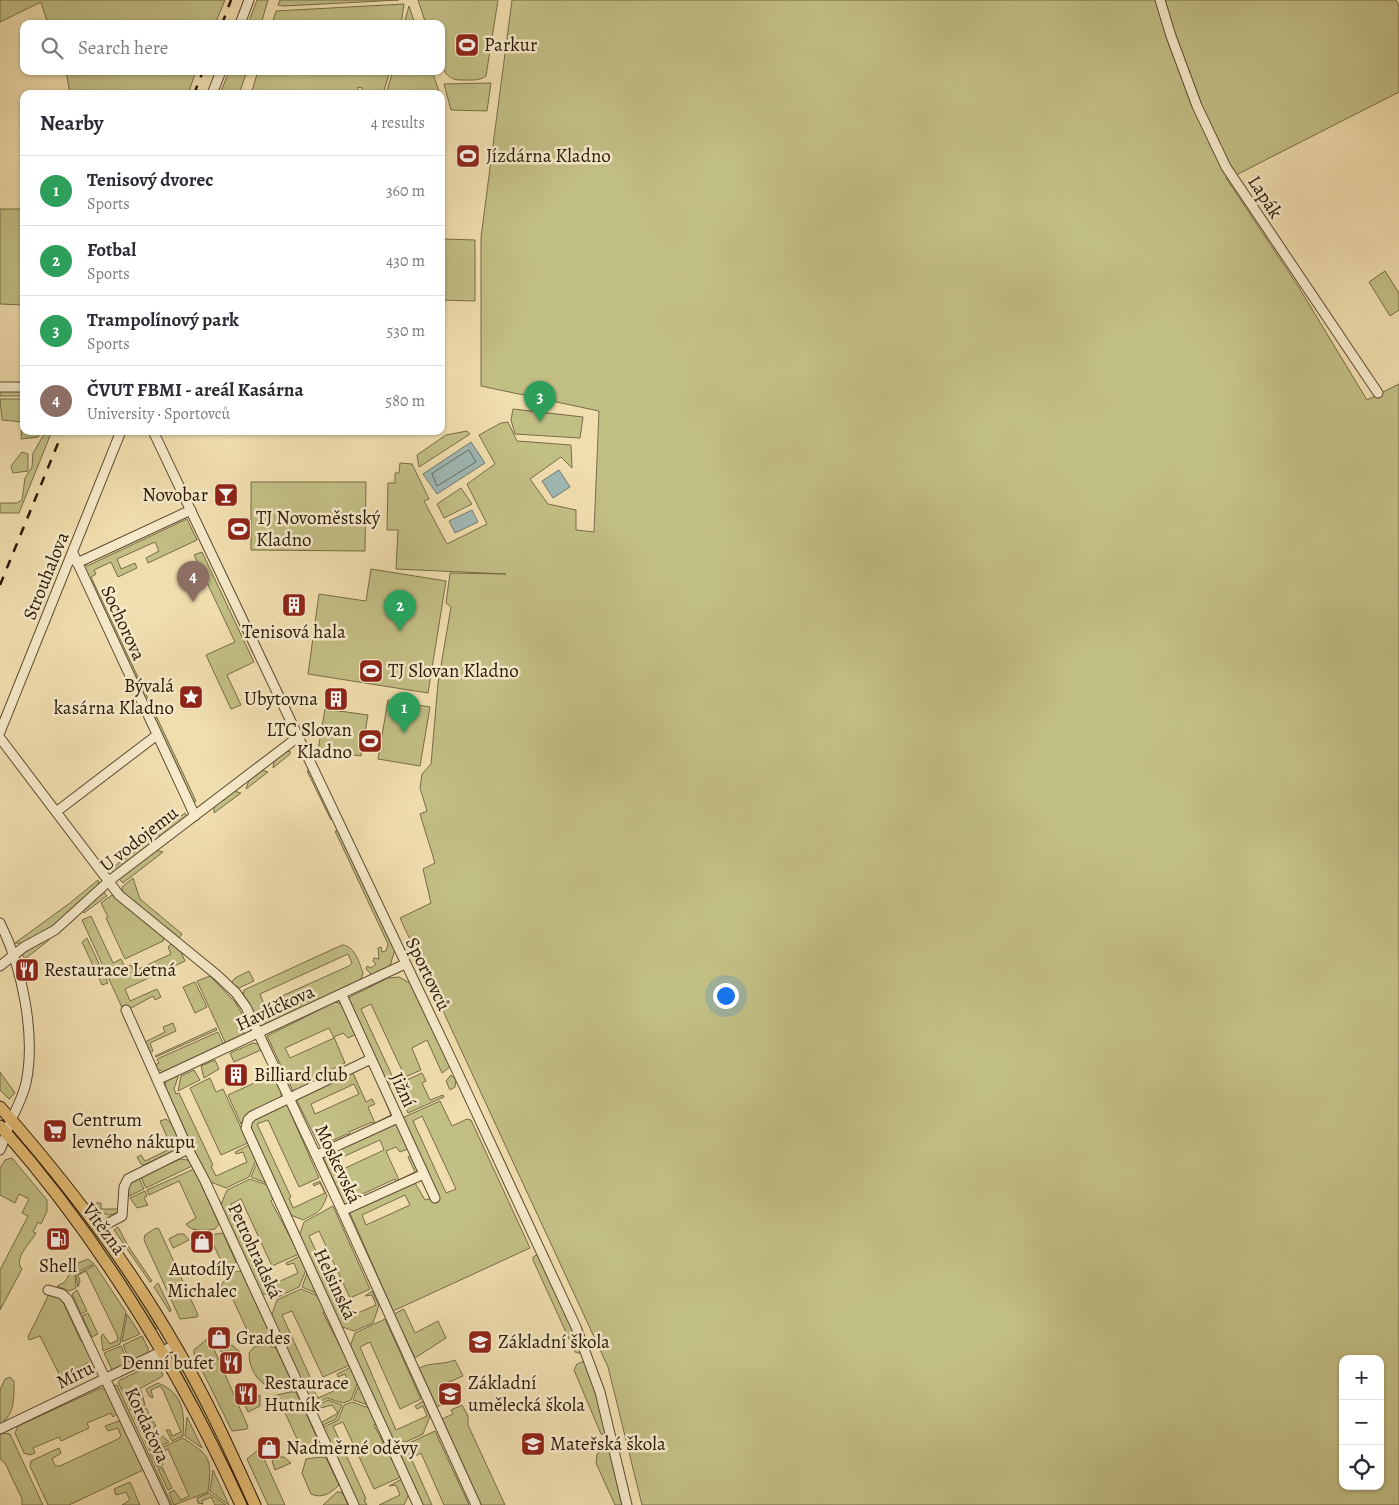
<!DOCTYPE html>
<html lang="en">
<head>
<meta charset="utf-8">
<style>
  body { margin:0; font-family:Alegreya,serif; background:#f7f7f7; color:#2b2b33 }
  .controls { position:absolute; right:15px; bottom:15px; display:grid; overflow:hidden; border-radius:10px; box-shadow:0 1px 4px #0004 }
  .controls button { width:45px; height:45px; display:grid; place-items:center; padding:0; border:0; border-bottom:1px solid #e1e1e2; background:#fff; color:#2b2b33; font:25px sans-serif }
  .you { position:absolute; left:725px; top:995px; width:18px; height:18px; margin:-12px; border:4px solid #fff; border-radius:50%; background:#1a73e8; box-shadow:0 0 0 8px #1a73e833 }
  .badge { display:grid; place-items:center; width:32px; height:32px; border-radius:50%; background:#8f2418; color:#fff; font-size:16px; font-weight:700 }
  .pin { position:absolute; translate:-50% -41px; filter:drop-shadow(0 1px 2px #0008) }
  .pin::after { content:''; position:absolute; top:26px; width:18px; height:15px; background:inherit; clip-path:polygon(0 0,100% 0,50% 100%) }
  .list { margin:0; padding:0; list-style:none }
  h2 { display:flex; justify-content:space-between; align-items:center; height:65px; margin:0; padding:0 20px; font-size:21px }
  h2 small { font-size:16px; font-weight:400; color:#7c7c81 }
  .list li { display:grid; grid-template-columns:32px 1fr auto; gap:15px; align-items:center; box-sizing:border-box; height:70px; padding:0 20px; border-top:1px solid #e1e1e2 }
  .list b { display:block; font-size:19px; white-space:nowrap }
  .list p { margin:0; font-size:16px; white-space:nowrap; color:#7c7c81 }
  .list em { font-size:16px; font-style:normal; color:#7c7c81 }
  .icon { flex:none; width:28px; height:28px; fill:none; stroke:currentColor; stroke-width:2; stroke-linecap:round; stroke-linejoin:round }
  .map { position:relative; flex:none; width:1399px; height:1505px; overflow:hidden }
  .search { position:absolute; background:#fff; box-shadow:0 1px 4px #0004; left:20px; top:20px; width:425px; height:55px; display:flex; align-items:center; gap:12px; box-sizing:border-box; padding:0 18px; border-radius:10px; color:#7c7c81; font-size:19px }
  .panel { position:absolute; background:#fff; box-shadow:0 1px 4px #0004; left:20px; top:90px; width:425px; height:345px; border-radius:10px }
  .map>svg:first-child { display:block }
  .green { fill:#c2bf85; stroke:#766c46; fill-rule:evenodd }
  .water { fill:#9fb9b5; stroke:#70796f }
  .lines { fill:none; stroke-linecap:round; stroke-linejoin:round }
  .shore { stroke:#64685e; stroke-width:1 }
  .minor-casing { stroke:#5c4a30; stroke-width:11 }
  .major-casing { stroke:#2a1806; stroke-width:13 }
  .minor { stroke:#f6eaca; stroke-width:9 }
  .major { stroke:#e8bf77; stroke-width:11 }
  .rail { stroke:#2a1806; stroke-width:2.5; stroke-dasharray:9 9; stroke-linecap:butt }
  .labels { text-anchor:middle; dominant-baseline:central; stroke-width:5; stroke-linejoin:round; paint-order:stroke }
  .poi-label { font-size:19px; fill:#2a1806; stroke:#f6eaca; text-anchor:start }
  .street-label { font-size:19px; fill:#2a1806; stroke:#f6eaca }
</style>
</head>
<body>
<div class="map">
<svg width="1399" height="1505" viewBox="0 0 1399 1505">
  <rect width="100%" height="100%" fill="#f1deae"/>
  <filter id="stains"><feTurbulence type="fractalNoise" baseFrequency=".004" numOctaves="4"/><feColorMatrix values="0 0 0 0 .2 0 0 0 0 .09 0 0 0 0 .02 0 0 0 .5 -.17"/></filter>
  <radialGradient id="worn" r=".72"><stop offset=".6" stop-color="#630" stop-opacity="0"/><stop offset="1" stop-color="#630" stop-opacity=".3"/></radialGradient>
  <path class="green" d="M0,0H225L215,24H48L41,2L0,22Z
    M257,0H268L261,24H248Z
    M280,0H399L284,6L278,5Z
    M418,0H498L486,76C480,81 471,80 463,80C434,82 441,44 441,24H426Z
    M512,0H1396L1399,7V92L1238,174L1226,178L1298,286L1367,400L1399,384V1505H642L608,1367L400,918L431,903L423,869L435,863L420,814L427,811L420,788L422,774L431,764L438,683L451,607L446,603L450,573L506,574L396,569L398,530H387L388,483H395V473H399L400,463L412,464L429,499L424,501L447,544L487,524L467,484L495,464L479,435L501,423L508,422L517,441L571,445L572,468L561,457L530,479L548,504L576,510V530L594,532L599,411L481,386V237ZM1343,1359H1380V1486H1343Z
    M404,4L401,24H272L276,11Z
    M409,6L415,24H404Z
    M66,71H196L188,94H70Z
    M229,71H247L239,94H220Z
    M258,71H390L383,94H364L362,88L358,87V94H251Z
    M393,71H432L440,94H386Z
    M491,83L487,111L451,110L444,84Z
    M0,209H24V305L0,304Z
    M443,239L475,240V301L441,300Z
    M1385,271L1399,293V310L1390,316L1369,282Z
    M0,391L24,392V396H0Z
    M0,399H24V431H41L38,437L21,439L22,422L2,420Z
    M513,409L583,417L580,438L515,434L511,420Z
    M46,431H52L19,513H0V503H17L22,500L25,478L32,467L33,453Z
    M467,431L470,434L419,467L417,455L446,435Z
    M22,452L28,454V471L13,473L11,466Z
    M251,482H366L365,551L251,550Z
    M461,488L472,504L444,518L437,504Z
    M187,519L197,540L148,563L146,558L159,551L155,542L117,559L121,569L135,563L137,568L118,577L111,562L94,570L96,574L91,577L196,801L193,803L83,565L85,562L87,566Z
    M202,552L254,662L227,675L241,705L231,709L206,655L235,642L194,555Z
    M371,569L446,581L428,693L308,674L319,594L366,601Z
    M388,700L430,707L420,766L378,759Z
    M325,709L368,715L361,756L318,750Z
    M290,751V754L273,768L274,761L286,752Z
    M262,770L268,772L246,789L249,780Z
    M307,771L311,772L333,817L331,820Z
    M234,791L241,793L214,813V806Z
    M185,813L187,817L162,837L157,834Z
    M335,831L339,832L395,949L390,966L372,975L366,969L367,966L371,968L376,964L373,961L374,958L379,959L378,948L381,947L382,952L386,951L388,944Z
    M150,839L153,845L114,873L111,869Z
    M156,850L163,852L123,883L119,879Z
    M133,878L140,899L182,934L178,939L123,894L122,887Z
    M98,880L99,885C83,899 36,947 15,943L70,903Z
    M103,891L107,896L84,913L82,910Z
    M112,895L164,938L163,941L125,959L106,918L108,917L101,903Z
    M91,916L113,963L121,959L125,967L131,965L134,971L171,954L168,947L171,944L181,952L185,961L125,989L130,1001L157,989L161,997L155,1000L153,996L124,1012L82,920Z
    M49,938V940L25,959L22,954Z
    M87,938L108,983L102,985L82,942Z
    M342,945C355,946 359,962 363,973L360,982L268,1024L257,1020L243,997L244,990ZM348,954L352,963L349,966L264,1004L260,994Z
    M249,971L254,981L239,988L231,983L235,978Z
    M210,976L235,1002L246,1021L243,1035L226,1044L197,981Z
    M399,977L410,983L451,1066L442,1073L427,1040L412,1048L421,1070L405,1077L371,1004L361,1009L395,1082L386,1087L348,998L388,978Z
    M195,982L207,1007L195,1013L183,987Z
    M335,1002L343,1004L357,1034L348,1038L343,1033L334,1037L345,1063L308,1081V1087L293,1091L267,1036ZM329,1028L334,1038L290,1058L285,1048Z
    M173,1023L176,1031L150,1043L153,1051L149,1053L145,1042L165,1032L163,1027Z
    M216,1028L217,1030L156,1057L155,1056Z
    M218,1032L224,1045L164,1072L157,1069L155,1065L159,1063L157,1059Z
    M253,1043L258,1044L261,1050L234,1062L230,1053Z
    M215,1060L219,1069L204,1078L201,1066Z
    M194,1070L200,1080L178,1091L181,1076Z
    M352,1071L366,1102L372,1099L375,1104L368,1107L375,1123L391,1115L385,1100L389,1102L393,1112L392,1116L375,1127L372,1122L349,1132L351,1137L349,1138L347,1134L327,1143L326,1149H321L297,1101L298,1096ZM354,1084L359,1094L315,1114L311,1104Z
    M0,1072L15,1093L9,1099L0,1090Z
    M422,1073L426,1081L422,1083L430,1100L443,1095L444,1097L408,1113L396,1085Z
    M179,1074L174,1089L176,1094L179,1093L213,1165L211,1166L216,1176L247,1162L243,1152L236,1154L235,1152L249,1145L256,1160L249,1177L226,1188L208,1181L165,1086L166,1080Z
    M272,1075L281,1092V1097L248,1113L241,1124L228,1095Z
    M451,1075L456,1080L455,1087L450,1090L446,1081Z
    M210,1078L216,1092L223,1089L248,1143L221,1155L190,1088Z
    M440,1101L452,1126L467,1119L471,1120L530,1248L393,1311L349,1211L415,1183L425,1200L436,1197L402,1118ZM422,1116L456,1189L446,1193L413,1121ZM405,1195L410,1205L366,1225L362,1215Z
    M284,1104L287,1105L319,1178L299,1187L268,1120L257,1124L291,1197L289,1198L293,1208L325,1193L320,1183L314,1186L313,1184L320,1181L327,1196C321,1212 319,1212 303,1220L286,1213L249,1131V1122Z
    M166,1119C174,1125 182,1139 178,1149L144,1165L141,1164L137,1157L141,1155L145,1161L172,1148L160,1121Z
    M392,1123L399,1124L410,1148L400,1152L396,1147L386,1151L399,1180L415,1172L408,1157L413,1155L418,1173L397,1184L395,1179L354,1198L353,1204L345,1205L323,1157ZM380,1140L384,1150L341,1170L336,1160Z
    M12,1158L47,1200V1211L41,1224L38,1222L33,1232L36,1233C30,1244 13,1258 22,1269L0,1310V1270L28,1216L22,1213L29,1199L19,1194L15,1203L0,1195V1168L5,1160Z
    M180,1159L188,1160L192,1166L146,1188L141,1177Z
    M257,1163L266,1183L251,1177Z
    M194,1169L219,1224L215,1229C206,1231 191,1232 186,1224L196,1218L179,1181L149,1195L147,1190Z
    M139,1178L144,1189L129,1196L128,1188L131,1182Z
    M250,1179L267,1185L273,1199L271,1201L299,1254L272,1266L241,1199L231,1204L267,1287L298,1273L294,1263L287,1265L286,1263L300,1256L306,1270L299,1287L276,1298L259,1292L220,1207L227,1190Z
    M145,1191L147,1196L144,1198L148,1205L137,1208L130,1198Z
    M95,1203H101V1209H118V1212C107,1219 101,1212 95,1203Z
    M333,1206L370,1289L350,1298L319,1231L309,1236L342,1308L340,1309L344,1319L376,1305L372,1295L365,1296L372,1291L379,1305L373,1323L354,1331L337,1325L298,1239L304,1222Z
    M76,1207L95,1230L159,1327L156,1329L123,1278L74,1209Z
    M118,1227L128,1246L152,1281L150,1282L114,1230Z
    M156,1228L159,1229L198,1315L197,1317L180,1319L144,1240L145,1235Z
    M223,1233L236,1262L226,1272L209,1235Z
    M178,1234H184L189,1240L173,1248L169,1239Z
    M538,1254L583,1354L575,1352L533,1260V1257Z
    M88,1259L94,1264L75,1273L76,1288L69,1291L57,1286L65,1282L75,1264Z
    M95,1265L126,1312L120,1344L103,1351L101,1336L103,1334L110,1344L118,1340L117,1335L86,1271L78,1275L80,1281L78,1287L76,1275Z
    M241,1271L271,1336L266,1340C256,1341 244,1344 236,1335L247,1330L230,1293L220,1298L218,1295C220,1284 229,1271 241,1271Z
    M307,1273L316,1293L302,1287Z
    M158,1283L171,1310L170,1312L154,1287Z
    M301,1289L318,1296L325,1311L323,1313L350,1365L323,1377L292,1311L282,1315L315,1388L313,1389L318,1398L349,1384L345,1374L338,1377L337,1374L351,1367L358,1382L351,1400L343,1403L327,1398L312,1406L271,1317L277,1300Z
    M77,1290L87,1311L81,1314L72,1294Z
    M49,1294L59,1297L62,1300L81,1341L86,1343L98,1368L93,1373L88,1363L60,1376L40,1336L29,1340L28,1337Z
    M404,1309L415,1333L438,1321L446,1338L415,1358L394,1314Z
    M88,1313L98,1334L92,1337L82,1316Z
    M127,1314L140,1334L122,1342Z
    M385,1319L421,1399L400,1409L370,1342L360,1347L396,1430L427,1416L423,1406L417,1409L415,1406L423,1401L430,1416L423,1434L406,1442L389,1436L349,1350L355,1333Z
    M142,1336L148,1348V1354L131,1363L123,1345Z
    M207,1339L210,1340L248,1427L247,1429L232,1431L194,1354V1350Z
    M232,1345L240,1352L224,1359L220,1349Z
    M267,1345L276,1348L293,1384C270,1398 249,1377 249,1353L254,1347Z
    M121,1346L129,1364L112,1370L104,1353Z
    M177,1358L195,1390L250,1505H246L209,1426L175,1361Z
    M455,1360L463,1376L440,1386L447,1402L437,1407L419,1368C431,1362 443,1365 455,1360Z
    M585,1361L594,1384L607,1436L601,1434L574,1370L577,1364Z
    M153,1364L160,1367L163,1376L125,1397L118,1382L120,1380Z
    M10,1377L14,1381C14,1397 15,1415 0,1424V1390L5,1379Z
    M158,1383C183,1393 185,1412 183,1436L172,1441L166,1430H170L172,1436L181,1432L163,1390L160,1386L151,1390L153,1398L149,1396L146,1389Z
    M117,1385L172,1505H169L114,1386Z
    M359,1385L368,1405L353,1400Z
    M101,1388L106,1390L118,1413L113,1417L111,1413L87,1423L89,1428L61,1441L59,1437L33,1448L35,1453L30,1455L24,1453L15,1433L18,1426Z
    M141,1390L145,1405L131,1411L126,1399Z
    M290,1392H296L322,1448C312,1455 296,1456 288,1447L298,1441L281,1404L271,1409L269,1405L273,1396Z
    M260,1395V1406L248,1412L244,1403Z
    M328,1400L342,1405L336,1419L321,1426L322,1422L338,1413L332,1405L314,1410L312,1408Z
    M352,1402L369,1408L376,1423L374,1425L401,1477L374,1489L343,1422L333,1426L366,1499L364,1500L367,1505H357L322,1428L338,1420L344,1405Z
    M462,1405L468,1416V1425L505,1505H481L442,1419L453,1414L451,1410Z
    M146,1408L156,1426L142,1434L133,1414Z
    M187,1417L202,1448L185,1436Z
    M119,1421L122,1423L143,1470L69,1505H48L30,1466L31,1461L59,1448L61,1453L52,1459L55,1466H60L118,1439L121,1436L118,1428L108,1431L105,1426Z
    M157,1431L169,1442L150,1451L143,1437Z
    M435,1431L469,1505H444L421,1453L411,1458L432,1505H420L400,1461L407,1444Z
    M3,1433L10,1434L43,1505H22V1499L5,1463L0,1459V1434Z
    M183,1438C211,1456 212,1459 208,1492L174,1505L169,1493L174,1490L181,1500L189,1496L168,1449L160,1453L163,1465L157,1467L150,1453Z
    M610,1446L624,1505H615L596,1463L597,1454Z
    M258,1450H260L285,1505H268L247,1459Z
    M278,1457H284L291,1463L275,1470L272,1461Z
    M321,1457L326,1458L339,1485C331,1493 322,1499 311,1494L302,1473L306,1459Z
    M162,1467L172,1488L168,1490L158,1469Z
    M213,1470L229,1505L210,1491Z
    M402,1479L409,1494L404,1505H379L400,1495L396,1485L389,1486Z
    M130,1482L131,1484L140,1505H122L130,1500L126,1492L116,1495L114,1489Z
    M337,1492H342L348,1505H323Z
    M209,1493L226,1505H215L211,1497L202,1501L203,1504L198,1503L197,1498Z"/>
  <path class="water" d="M471,442L485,463L437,494L423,474Z
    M559,470L570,487L553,498L542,481Z
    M472,510L478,522L455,533L449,521Z"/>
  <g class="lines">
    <path class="shore" d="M469,450L476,462L437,486L432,474Z"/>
    <defs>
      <path id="minor" d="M1160,0L1171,36L1197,106L1226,167L1378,393
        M240,24L249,0
        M212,94L221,71
        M0,387H24
        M153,431L456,1069L576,1327L600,1392L627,1505
        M73,553L195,816
        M77,563L191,510
        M0,732L121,431
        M0,738L119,895L217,975L236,993L246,1007L340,1206L476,1505
        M56,812L157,735
        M0,923C22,966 36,1035 26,1083C23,1096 18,1106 12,1118C7,1128 5,1140 0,1150
        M0,966L24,947L55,930L109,881L298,737
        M342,995L435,1198
        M126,1010L188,1149L205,1181L354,1505
        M371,1059L252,1116L248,1120L246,1128L418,1505
        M157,1080L405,964
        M317,1155L398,1118
        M342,1211L424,1174
        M99,1228L122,1216L124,1187L128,1179L188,1149
        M48,1290L62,1294L68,1300L165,1505
        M0,1429L175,1345"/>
      <path id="major" d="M0,1107C67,1183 129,1264 179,1352C208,1401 231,1453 255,1505
        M0,1126C101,1240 178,1367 241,1505"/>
    </defs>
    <use href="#minor" class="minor-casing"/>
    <use href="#major" class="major-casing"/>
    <use href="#minor" class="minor"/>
    <use href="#major" class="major"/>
    <path class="rail" d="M222,24L231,0
      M194,94L203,71
      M0,585L63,431"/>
  </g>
  <defs>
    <symbol id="stadium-square" viewBox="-11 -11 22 22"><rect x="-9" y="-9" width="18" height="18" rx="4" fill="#8f2418" stroke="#f6eaca"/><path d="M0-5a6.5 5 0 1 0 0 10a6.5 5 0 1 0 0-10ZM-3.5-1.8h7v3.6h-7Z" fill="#fff"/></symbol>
    <symbol id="bar-square" viewBox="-11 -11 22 22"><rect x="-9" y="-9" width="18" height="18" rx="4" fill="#8f2418" stroke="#f6eaca"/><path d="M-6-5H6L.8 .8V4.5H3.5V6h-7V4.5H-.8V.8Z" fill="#fff"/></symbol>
    <symbol id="building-square" viewBox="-11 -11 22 22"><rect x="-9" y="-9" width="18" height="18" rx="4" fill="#8f2418" stroke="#f6eaca"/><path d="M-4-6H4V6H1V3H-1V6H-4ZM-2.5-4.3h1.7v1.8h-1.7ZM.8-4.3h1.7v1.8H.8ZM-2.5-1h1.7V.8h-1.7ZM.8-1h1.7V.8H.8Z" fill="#fff"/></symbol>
    <symbol id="sight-square" viewBox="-11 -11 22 22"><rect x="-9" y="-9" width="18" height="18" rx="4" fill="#8f2418" stroke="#f6eaca"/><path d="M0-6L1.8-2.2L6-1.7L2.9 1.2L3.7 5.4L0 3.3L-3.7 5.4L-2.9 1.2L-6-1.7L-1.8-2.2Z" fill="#fff"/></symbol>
    <symbol id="restaurant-square" viewBox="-11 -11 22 22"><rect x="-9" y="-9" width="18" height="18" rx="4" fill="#8f2418" stroke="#f6eaca"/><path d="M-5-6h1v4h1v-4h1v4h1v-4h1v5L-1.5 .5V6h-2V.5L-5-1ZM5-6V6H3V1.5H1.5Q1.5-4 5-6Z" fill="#fff"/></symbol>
    <symbol id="supermarket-square" viewBox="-11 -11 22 22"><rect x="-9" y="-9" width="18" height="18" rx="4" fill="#8f2418" stroke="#f6eaca"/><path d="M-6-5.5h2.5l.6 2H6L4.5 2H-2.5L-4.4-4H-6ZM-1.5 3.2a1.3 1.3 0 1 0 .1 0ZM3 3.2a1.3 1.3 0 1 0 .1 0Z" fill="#fff"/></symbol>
    <symbol id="fuel-square" viewBox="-11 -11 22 22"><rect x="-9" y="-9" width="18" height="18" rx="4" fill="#8f2418" stroke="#f6eaca"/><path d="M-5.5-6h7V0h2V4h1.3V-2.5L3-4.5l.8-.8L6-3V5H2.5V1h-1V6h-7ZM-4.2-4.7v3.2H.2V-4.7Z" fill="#fff"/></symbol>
    <symbol id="shop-square" viewBox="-11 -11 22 22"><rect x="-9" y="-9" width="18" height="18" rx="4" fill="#8f2418" stroke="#f6eaca"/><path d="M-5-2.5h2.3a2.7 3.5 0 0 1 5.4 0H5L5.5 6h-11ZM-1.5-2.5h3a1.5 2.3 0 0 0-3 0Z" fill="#fff"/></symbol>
    <symbol id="school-square" viewBox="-11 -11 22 22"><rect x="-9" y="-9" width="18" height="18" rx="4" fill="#8f2418" stroke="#f6eaca"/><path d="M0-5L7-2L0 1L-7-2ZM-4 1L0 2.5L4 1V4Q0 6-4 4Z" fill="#fff"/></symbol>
  </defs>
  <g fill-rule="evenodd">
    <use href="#stadium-square" x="453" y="31" width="28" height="28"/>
    <use href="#stadium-square" x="454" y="142" width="28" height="28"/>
    <use href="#bar-square" x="212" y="481" width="28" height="28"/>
    <use href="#stadium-square" x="225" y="515" width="28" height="28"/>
    <use href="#building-square" x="280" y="591" width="28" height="28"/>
    <use href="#stadium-square" x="357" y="657" width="28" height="28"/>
    <use href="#sight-square" x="177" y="683" width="28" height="28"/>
    <use href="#building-square" x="322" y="685" width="28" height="28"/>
    <use href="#stadium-square" x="356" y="727" width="28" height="28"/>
    <use href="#restaurant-square" x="13" y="956" width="28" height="28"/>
    <use href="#building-square" x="222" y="1061" width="28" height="28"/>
    <use href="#supermarket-square" x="41" y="1117" width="28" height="28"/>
    <use href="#fuel-square" x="44" y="1225" width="28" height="28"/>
    <use href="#shop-square" x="188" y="1228" width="28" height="28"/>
    <use href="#shop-square" x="205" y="1324" width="28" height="28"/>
    <use href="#school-square" x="466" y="1328" width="28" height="28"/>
    <use href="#restaurant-square" x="217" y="1349" width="28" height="28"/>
    <use href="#restaurant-square" x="232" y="1380" width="28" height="28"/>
    <use href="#school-square" x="436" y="1380" width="28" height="28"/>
    <use href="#school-square" x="519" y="1430" width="28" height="28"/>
    <use href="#shop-square" x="255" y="1434" width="28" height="28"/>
  </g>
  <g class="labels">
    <g class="poi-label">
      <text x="484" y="45">Parkur</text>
      <text x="486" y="156">Jízdárna Kladno</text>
      <text x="208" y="495" text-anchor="end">Novobar</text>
      <text x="256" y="518">TJ Novoměstský<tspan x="256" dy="22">Kladno</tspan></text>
      <text x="294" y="632" text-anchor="middle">Tenisová hala</text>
      <text x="388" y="671">TJ Slovan Kladno</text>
      <text x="174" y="686" text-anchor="end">Bývalá<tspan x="174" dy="22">kasárna Kladno</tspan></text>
      <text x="318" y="699" text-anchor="end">Ubytovna</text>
      <text x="352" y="730" text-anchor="end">LTC Slovan<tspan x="352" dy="22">Kladno</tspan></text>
      <text x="44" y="970">Restaurace Letná</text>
      <text x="254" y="1075">Billiard club</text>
      <text x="72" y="1120">Centrum<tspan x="72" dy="22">levného nákupu</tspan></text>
      <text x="58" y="1266" text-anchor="middle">Shell</text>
      <text x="202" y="1269" text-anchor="middle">Autodíly<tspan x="202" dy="22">Michalec</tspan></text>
      <text x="236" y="1338">Grades</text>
      <text x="498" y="1342">Základní škola</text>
      <text x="214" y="1363" text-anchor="end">Denní bufet</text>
      <text x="264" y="1383">Restaurace<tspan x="264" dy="22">Hutník</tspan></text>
      <text x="468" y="1383">Základní<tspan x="468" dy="22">umělecká škola</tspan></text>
      <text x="550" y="1444">Mateřská škola</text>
      <text x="286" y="1448">Nadměrné oděvy</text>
    </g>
    <g class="street-label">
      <text transform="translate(1265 197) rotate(57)">Lapák</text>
      <text transform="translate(46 576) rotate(-68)">Strouhalova</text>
      <text transform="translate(123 623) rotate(65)">Sochorova</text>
      <text transform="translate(139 839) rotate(-38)">U vodojemu</text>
      <text transform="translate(428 974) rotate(64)">Sportovců</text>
      <text transform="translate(275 1008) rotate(-25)">Havlíčkova</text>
      <text transform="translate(403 1090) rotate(65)">Jižní</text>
      <text transform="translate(338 1164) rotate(65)">Moskevská</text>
      <text transform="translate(104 1229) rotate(54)">Vítězná</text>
      <text transform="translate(255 1251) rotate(65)">Petrohradská</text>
      <text transform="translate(335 1284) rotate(65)">Helsinská</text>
      <text transform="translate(75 1375) rotate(-26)">Míru</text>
      <text transform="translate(147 1425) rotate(65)">Kordačova</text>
    </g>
  </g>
  <rect width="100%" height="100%" filter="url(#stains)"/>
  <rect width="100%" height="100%" fill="url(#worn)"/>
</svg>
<div class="controls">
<button>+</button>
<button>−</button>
<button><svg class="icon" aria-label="locate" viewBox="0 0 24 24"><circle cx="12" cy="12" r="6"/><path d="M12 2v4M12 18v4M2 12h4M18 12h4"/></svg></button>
</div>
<div class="you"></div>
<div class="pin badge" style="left:404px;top:733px;background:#2e9e5b">1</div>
<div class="pin badge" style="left:400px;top:631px;background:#2e9e5b">2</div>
<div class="pin badge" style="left:540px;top:422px;background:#2e9e5b">3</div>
<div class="pin badge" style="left:193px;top:602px;background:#8d6e63">4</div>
<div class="search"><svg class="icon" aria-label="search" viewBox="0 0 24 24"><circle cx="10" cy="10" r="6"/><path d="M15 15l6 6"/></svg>Search here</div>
<section class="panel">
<h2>Nearby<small>4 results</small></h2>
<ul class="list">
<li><span class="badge" style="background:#2e9e5b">1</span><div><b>Tenisový dvorec</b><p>Sports</p></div><em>360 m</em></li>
<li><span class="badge" style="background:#2e9e5b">2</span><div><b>Fotbal</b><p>Sports</p></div><em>430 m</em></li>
<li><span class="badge" style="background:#2e9e5b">3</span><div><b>Trampolínový park</b><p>Sports</p></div><em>530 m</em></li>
<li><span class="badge" style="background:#8d6e63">4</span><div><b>ČVUT FBMI - areál Kasárna</b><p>University · Sportovců</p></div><em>580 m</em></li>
</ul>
</section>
</div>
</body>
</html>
